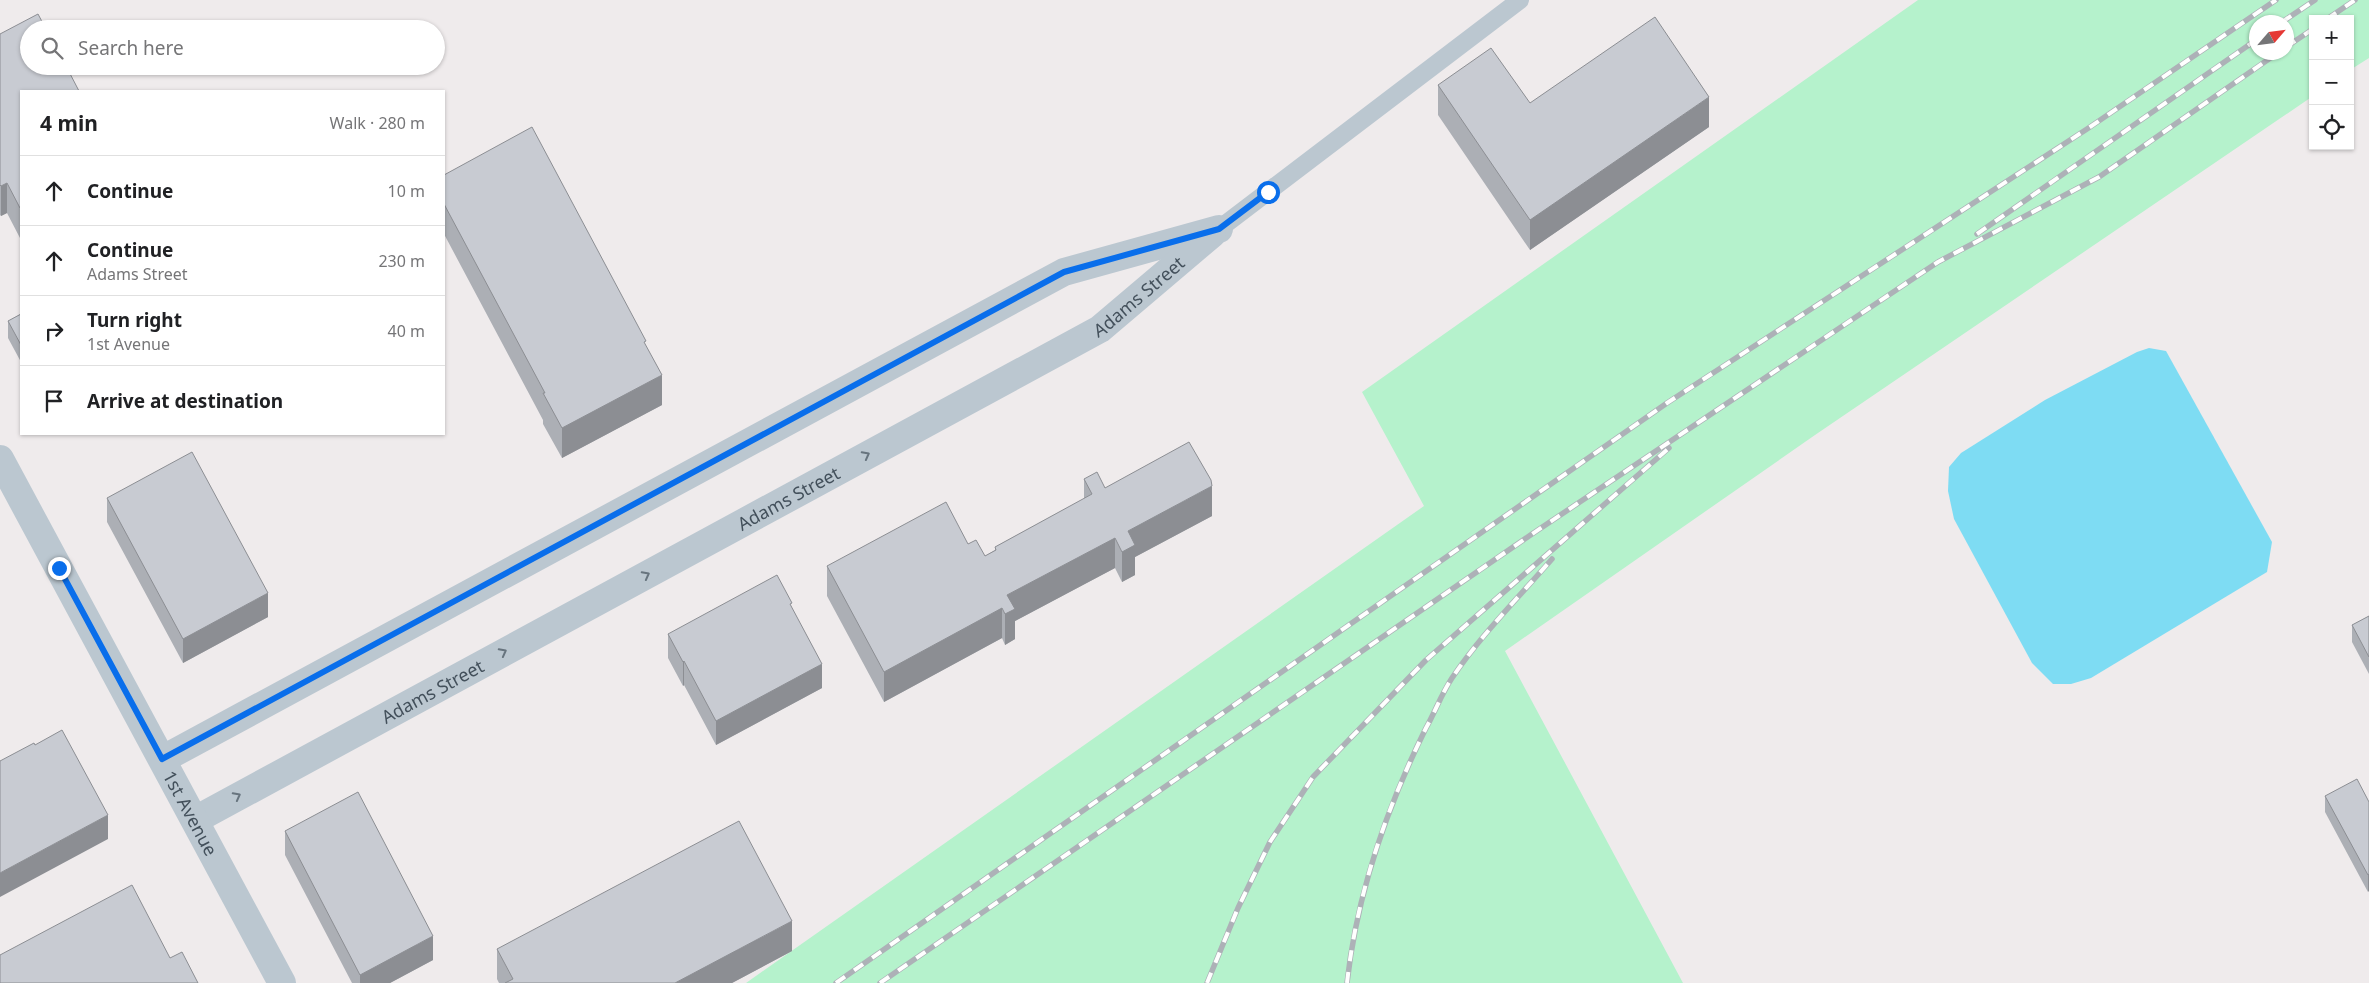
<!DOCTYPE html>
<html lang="en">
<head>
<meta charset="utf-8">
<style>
  body { margin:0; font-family:"Noto Sans",sans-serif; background:#f2f2f2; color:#202124 }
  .controls { position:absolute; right:15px; top:15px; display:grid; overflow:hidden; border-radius:0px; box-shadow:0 1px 4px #0004 }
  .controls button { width:45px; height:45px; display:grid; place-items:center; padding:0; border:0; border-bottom:1px solid #e0e0e0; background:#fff; color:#202124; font:25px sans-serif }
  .compass { position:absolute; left:2249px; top:15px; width:45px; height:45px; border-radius:50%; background:#fff; box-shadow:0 1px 4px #0004; rotate:62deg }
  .stop { position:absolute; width:15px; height:15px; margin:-11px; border:4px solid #096eeb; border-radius:50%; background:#fff }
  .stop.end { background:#096eeb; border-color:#fff; box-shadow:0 1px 5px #0008 }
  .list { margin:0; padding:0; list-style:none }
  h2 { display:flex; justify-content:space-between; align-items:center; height:65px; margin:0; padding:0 20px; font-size:21px }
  h2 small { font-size:16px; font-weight:400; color:#757577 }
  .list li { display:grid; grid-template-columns:32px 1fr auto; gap:15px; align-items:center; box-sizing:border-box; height:70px; padding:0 20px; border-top:1px solid #e0e0e0 }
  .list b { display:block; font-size:19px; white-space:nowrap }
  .list p { margin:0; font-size:16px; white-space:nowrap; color:#757577 }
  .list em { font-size:16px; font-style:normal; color:#757577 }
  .icon { flex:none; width:28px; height:28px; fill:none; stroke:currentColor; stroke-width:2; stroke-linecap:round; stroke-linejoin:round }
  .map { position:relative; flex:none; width:2369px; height:983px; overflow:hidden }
  .search { position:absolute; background:#fff; box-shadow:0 1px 4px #0004; left:20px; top:20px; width:425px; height:55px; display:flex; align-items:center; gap:12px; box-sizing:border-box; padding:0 18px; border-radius:28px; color:#757577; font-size:19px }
  .panel { position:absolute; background:#fff; box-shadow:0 1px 4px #0004; left:20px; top:90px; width:425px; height:345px; border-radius:0px }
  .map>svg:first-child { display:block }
  .green { fill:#b5f2cc; fill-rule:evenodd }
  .water { fill:#7edcf3 }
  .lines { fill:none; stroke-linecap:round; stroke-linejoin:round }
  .service { stroke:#bbc7d0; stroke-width:18 }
  .minor { stroke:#bbc7d0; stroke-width:28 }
  .tertiary { stroke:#bbc7d0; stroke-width:28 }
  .rail-casing { stroke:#adb1b7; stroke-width:5.5 }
  .rail { stroke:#fff; stroke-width:4; stroke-dasharray:11; stroke-linecap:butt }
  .wall { fill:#acafb5 }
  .shaded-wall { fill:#8c8e93 }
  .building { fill:#c8cbd2; stroke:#8c8e93 }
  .oneway { stroke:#67747e }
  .route { stroke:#096eeb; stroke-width:6 }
  .labels { text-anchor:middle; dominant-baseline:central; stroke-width:5; stroke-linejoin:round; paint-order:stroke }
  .street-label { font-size:18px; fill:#43505b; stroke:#fff }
</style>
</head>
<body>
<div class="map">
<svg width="2369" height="983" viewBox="0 0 2369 983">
  <rect width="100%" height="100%" fill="#efebec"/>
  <path class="green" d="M1918,0H2369V58L2350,70V19H2313V96L1815,435L1505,651L1683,983H746L1424,506L1362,392ZM2256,22H2286V52H2256Z"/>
  <path class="water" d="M2149,348L2166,351L2272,542L2267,572L2091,678L2071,684H2053L2032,663L1954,519L1948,491L1949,467L1961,453L2045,400L2137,352Z"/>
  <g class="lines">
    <path class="service" d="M1219,229L1520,0"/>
    <g class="minor">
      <path d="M163,759L1064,272L1219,229"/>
      <path id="s1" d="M195,820L1100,329L1212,234"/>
    </g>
    <path class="tertiary" id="s2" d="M0,459L282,983"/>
    <defs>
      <path id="rail" d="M2327,19L2355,0
        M2282,22L2315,0
        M2286,47L2313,29
        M1977,234L2256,40
        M836,983L1667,403L2087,129L2276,0
        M880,983L1532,534L1938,262L2099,177L2279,52
        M1207,983L1238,908L1270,842L1313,777L1426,660L1669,448
        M1347,983C1357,893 1386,809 1426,728C1435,712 1442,693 1452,678C1481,635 1518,598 1552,559"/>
    </defs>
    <use href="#rail" class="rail-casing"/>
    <use href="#rail" class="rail"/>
  </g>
  <path class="wall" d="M0,34L21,91L20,238L7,213L1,216L0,215Z
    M1438,85L1530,103L1709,127L1530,250L1438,115Z
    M444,175L646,346L662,405L562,458L543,424V420L444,234Z
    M21,314V362L8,338V321Z
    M1084,479L1105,488L1212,516L1135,557V575L1122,582L1115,568L1015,621V639L1005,645L1002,638L884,702L827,596V566L968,544L985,556L995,550V547L1084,499Z
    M107,498L268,617L183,663L107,522Z
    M792,608L822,688L716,745L684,685L683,686L668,658V634Z
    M2369,616V674L2352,642V625Z
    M2325,796L2369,802L2368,892L2325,812Z
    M285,831L433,960L390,983H352L285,855Z
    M497,949L792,951L732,983H499L497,979Z"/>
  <path class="shaded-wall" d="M1709,97V127L1530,250V220Z
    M7,183V213L1,216V186Z
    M21,207V238H20V208Z
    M662,375V405L562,458V428Z
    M1212,486V516L1135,557V575L1122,582V552L1128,531Z
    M1115,538V568L1015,621V639L1005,645V614L1007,595Z
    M268,593V617L183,663V639Z
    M1002,608V638L884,702V672Z
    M684,661V685L683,686V662Z
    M822,664V688L716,745V721Z
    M108,815V839L0,897V873Z
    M2369,874V891L2368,892V875Z
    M792,921V951L732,983H675Z
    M433,936V960L390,983H360V975Z"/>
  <path class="building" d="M38,14L46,29H29V66H66L79,91H21V207L20,208L7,183L1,186L0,185V34Z
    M1655,17L1709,97L1530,220L1438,85L1491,48L1530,103Z
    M532,127L646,341L644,342L662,375L562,428L543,393H545L444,204V175Z
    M21,314V345L8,321Z
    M1189,442L1211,480L1212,486L1128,531L1135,545L1122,552L1115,538L1007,595L1015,609L1005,614L1002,608L884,672L827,566L946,502L968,544L976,540L985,556L996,550L995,547L1092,494L1084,479L1097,472L1105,488Z
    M192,452L268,593L183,639L107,498Z
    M777,575L792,603L790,604L822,664L716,721L684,661L683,662L668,634Z
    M2369,616V657L2352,625Z
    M62,730L108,815L0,873V761L34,743L35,745Z
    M2357,779L2369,802V874L2368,875L2325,796Z
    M358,792L433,936L360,975L285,831Z
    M739,821L792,921L675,983H505L513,979L497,949Z
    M132,885L170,958L182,952L198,983H0V955Z"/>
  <defs><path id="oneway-chevron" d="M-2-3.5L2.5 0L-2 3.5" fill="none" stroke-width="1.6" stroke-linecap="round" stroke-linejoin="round" transform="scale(1.25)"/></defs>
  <g class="oneway">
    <use href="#oneway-chevron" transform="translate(866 455) rotate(-28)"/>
    <use href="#oneway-chevron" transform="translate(646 575) rotate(-28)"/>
    <use href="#oneway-chevron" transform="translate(503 652) rotate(-28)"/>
    <use href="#oneway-chevron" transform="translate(237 796) rotate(-28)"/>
  </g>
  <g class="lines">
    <path class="route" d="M59,568L162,759L1064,272L1219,229L1268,192"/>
  </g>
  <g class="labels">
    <g class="street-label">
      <text stroke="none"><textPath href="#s1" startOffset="1080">Adams Street</textPath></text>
      <text stroke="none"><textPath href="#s1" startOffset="675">Adams Street</textPath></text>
      <text stroke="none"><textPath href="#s1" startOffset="270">Adams Street</textPath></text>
      <text stroke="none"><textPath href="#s2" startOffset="402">1st Avenue</textPath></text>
    </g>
  </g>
</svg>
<div class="controls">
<button>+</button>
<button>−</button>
<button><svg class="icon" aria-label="locate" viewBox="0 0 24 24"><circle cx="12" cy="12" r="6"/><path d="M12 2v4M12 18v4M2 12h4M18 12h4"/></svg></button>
</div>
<svg class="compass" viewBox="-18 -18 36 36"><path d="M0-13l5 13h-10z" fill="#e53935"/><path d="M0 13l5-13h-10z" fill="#757577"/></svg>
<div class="stop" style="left:1268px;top:192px"></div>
<div class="stop end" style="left:59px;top:568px"></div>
<div class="search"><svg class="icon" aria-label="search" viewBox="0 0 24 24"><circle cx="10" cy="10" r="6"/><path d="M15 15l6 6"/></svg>Search here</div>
<section class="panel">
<h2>4 min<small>Walk · 280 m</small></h2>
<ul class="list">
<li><svg class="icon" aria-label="ahead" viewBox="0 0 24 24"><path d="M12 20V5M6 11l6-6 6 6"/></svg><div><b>Continue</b></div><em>10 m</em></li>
<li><svg class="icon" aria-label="ahead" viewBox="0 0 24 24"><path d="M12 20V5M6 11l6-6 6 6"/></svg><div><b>Continue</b><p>Adams Street</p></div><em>230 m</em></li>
<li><svg class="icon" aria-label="right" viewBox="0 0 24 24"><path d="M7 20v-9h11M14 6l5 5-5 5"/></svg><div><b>Turn right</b><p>1st Avenue</p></div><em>40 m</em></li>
<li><svg class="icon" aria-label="arrive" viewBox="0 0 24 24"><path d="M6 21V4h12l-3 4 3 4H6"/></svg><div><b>Arrive at destination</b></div></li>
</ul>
</section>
</div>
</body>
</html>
